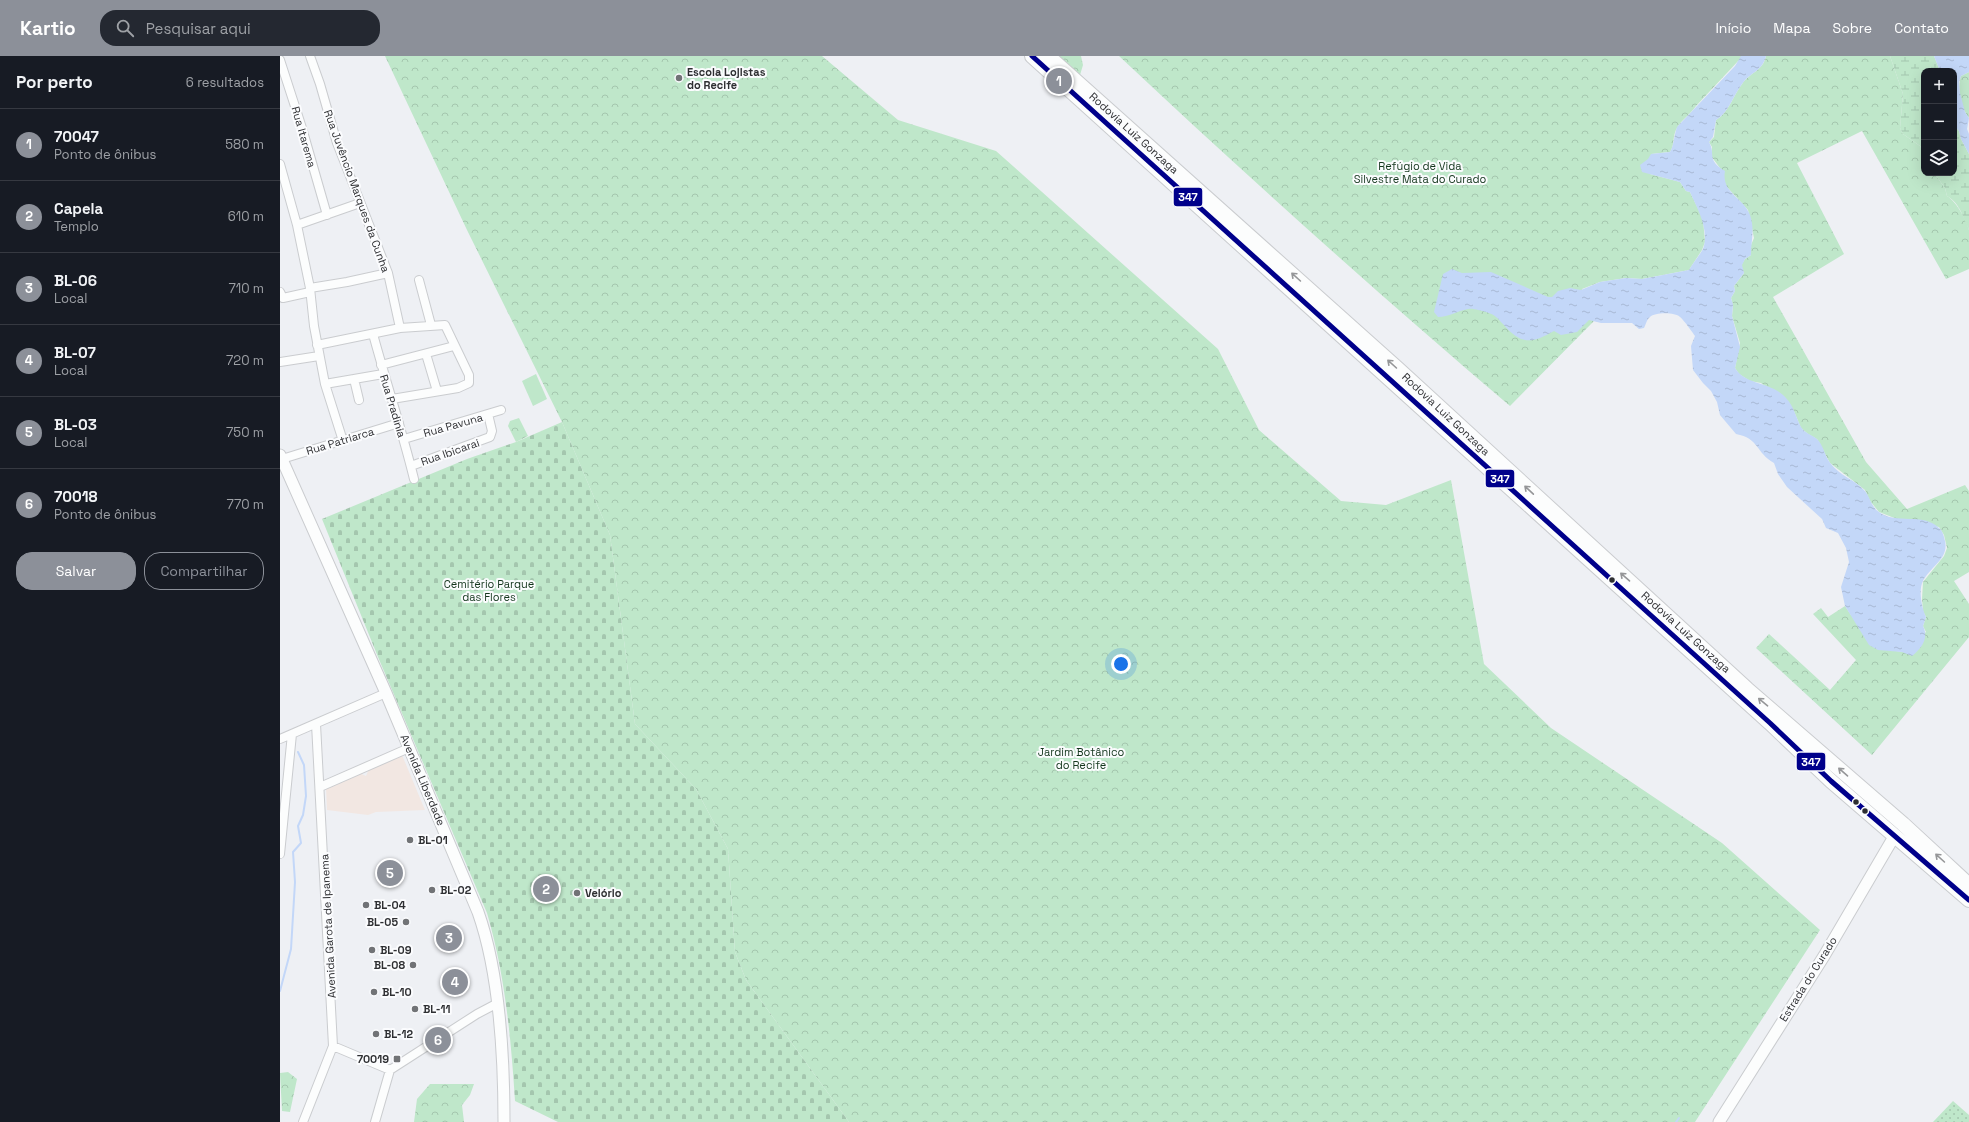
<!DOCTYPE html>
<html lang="pt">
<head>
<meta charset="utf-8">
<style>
  body { margin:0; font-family:"Space Grotesk",sans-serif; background:#242831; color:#f1f3f6 }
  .controls { position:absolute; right:12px; top:12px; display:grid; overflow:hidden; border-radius:8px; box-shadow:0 4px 16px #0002 }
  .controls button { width:36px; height:36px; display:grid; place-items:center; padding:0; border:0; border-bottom:1px solid #363941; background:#171b24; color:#f1f3f6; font:20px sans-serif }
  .you { position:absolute; left:841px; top:608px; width:14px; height:14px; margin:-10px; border:3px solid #fff; border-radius:50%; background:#1a73e8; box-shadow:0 0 0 6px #1a73e833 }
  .badge { display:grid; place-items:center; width:26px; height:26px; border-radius:50%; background:#8c9099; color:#fff; font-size:13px; font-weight:700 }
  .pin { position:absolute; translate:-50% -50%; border:2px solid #fff; box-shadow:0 1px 4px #0006 }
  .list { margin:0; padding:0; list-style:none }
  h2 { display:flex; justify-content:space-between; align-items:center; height:52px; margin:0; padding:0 16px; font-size:17px }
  h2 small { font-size:13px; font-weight:400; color:#9ea1a6 }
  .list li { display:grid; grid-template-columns:26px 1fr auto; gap:12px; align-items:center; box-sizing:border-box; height:72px; padding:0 16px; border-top:1px solid #363941 }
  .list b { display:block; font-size:15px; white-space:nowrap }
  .list p { margin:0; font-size:13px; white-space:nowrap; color:#9ea1a6 }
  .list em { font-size:13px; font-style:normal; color:#9ea1a6 }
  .actions { display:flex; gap:8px; padding:12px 16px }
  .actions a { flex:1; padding:9px 0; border:1px solid #8c9099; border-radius:16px; text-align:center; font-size:14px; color:#8c9099 }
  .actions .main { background:#8c9099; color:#fff }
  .icon { flex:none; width:22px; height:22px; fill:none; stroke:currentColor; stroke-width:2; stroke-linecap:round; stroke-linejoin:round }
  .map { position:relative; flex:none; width:1689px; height:1066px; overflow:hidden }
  header { display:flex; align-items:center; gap:24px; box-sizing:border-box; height:56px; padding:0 20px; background:#8c9099; color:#fff }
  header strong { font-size:19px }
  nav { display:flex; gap:22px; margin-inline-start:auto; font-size:14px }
  .search { width:280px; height:36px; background:#242831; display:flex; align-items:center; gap:10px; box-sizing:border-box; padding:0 14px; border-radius:16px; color:#9ea1a6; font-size:15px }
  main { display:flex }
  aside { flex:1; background:#171b24 }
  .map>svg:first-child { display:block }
  .education { fill:#f2e7e2 }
  .grass { fill:url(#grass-dots) }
  .forest { fill:url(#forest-crowns) }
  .wetland { fill:url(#wetland-marsh) }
  .cemetery { fill:url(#cemetery-stones) }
  .pitch { fill:#bfe7ca }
  .water { fill:url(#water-ripples) }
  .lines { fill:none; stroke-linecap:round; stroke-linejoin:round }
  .stream { stroke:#c3d7f8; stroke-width:2 }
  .street-casing { stroke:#cacccf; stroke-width:10 }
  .secondary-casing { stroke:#cacccf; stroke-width:13 }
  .highway-casing { stroke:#cacccf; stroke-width:16 }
  .street { stroke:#fcfdfd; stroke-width:8 }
  .secondary { stroke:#fcfdfd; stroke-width:11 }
  .highway { stroke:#fcfdfd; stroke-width:14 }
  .bus-1-casing { stroke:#fbfcfe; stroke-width:8 }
  .bus-1 { stroke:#00008b; stroke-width:5 }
  .oneway { stroke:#959698 }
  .poi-dot { fill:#717376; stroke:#fbfcfe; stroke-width:1.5 }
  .bus-dot { fill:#2e2f32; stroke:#fbfcfe; stroke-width:1.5 }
  .labels { text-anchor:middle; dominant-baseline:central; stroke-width:4; stroke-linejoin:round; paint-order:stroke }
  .poi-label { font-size:11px; font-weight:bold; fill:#2e2f32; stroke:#fbfcfe; text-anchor:start }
  .street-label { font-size:11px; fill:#2e2f32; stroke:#fbfcfe }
  .park-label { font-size:11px; fill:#14361d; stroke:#fbfcfe }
  .line-badge { stroke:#fbfcfe; stroke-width:1.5 }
  .badge-label { font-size:11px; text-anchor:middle; font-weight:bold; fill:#fff }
</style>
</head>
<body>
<header>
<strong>Kartio</strong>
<div class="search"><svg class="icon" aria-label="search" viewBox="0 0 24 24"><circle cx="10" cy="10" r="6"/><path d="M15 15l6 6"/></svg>Pesquisar aqui</div>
<nav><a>Início</a><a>Mapa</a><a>Sobre</a><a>Contato</a></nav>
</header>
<main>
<aside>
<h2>Por perto<small>6 resultados</small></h2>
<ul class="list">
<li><span class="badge">1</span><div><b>70047</b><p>Ponto de ônibus</p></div><em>580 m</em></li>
<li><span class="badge">2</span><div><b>Capela</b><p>Templo</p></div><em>610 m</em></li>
<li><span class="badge">3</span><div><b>BL-06</b><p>Local</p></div><em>710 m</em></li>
<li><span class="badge">4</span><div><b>BL-07</b><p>Local</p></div><em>720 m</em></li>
<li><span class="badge">5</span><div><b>BL-03</b><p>Local</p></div><em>750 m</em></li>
<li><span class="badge">6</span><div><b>70018</b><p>Ponto de ônibus</p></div><em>770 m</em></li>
</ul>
<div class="actions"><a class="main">Salvar</a><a>Compartilhar</a></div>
</aside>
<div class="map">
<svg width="1689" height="1066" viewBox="0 0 1689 1066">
  <defs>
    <pattern id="grass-dots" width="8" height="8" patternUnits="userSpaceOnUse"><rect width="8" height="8" fill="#bfe7ca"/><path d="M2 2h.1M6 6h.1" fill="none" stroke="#a4c6ae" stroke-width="1.8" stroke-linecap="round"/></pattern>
    <pattern id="forest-crowns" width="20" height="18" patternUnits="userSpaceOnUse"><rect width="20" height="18" fill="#bfe7ca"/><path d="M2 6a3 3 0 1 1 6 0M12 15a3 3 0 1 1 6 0" fill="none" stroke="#a4c6ae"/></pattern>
    <pattern id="wetland-marsh" width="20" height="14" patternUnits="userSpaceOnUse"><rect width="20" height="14" fill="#bfe7ca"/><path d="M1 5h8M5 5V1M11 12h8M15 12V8" fill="none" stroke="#a4c6ae"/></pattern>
    <pattern id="cemetery-stones" width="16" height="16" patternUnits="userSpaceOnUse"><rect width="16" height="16" fill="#bfe7ca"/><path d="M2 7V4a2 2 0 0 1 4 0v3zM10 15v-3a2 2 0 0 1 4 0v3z" fill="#a4c6ae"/></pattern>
    <pattern id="water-ripples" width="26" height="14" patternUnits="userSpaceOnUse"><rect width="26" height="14" fill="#c3d7f8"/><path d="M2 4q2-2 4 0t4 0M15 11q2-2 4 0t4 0" fill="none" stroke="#a8b9d5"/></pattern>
  </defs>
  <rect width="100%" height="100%" fill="#eef0f4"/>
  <path class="education" d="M122,699L145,754L96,756L88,759L47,754L46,731L79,717L86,720L89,713Z"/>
  <path class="grass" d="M1673,1045L1689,1059V1066H1653Z"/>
  <path class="forest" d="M105,0H542L618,64L716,95L938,293L979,374L1061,445L1106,449L1171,424L1204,608L1271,672L1442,787L1540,874L1415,1066H569L466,924L455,896L448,793L416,733L355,668L330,479L282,366L187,174Z
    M777,0H801L803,9L800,19Z
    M839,0H1461V2L1416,50C1410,59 1401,64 1397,72C1392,80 1395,89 1390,96L1371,98L1370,118L1400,126L1406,135L1410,136L1423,163L1425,186L1422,194L1409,214L1362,223L1346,222L1320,226L1302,233L1315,264L1230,350C1097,237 967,120 839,0Z
    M1486,0H1610L1623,38L1620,72L1623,78L1640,90L1644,97V117H1654L1665,132L1667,140C1676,145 1687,165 1689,174C1689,186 1689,201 1689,213L1666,223L1582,75L1517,107L1564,198L1493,241L1586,406L1627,453L1685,429L1689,435V516L1674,525L1689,548V581L1592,699L1476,592L1489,578L1550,634L1576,604L1533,558L1541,552L1548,561L1565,550L1571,559L1616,595L1623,596L1646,576L1643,570L1646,561L1643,555L1642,543L1643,526L1664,500L1667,492L1664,479L1659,471L1617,463L1599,456L1590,445L1585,434L1550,407L1537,383L1528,378L1521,372L1513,353L1481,327L1470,325L1459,318L1455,312L1460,287L1452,260L1453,249L1451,242L1455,235L1454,230L1464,217L1461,209L1465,203L1471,199V189L1474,182L1468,154L1446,130L1440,112L1431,100L1432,91L1429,86L1434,81L1436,64C1449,56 1453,40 1462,28C1470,16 1483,15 1486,0Z
    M1689,16V62C1681,52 1677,32 1681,20Z
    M239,362L248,380L236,386L228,370L230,365Z
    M8,1016L17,1023L10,1056L2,1055L0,1017Z
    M150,1028H194L190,1039L182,1049L184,1066H134L137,1043Z"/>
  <path class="wetland" d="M1610,0H1654L1660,15H1644V97L1640,90L1623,78L1620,72L1623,38Z
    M1674,69L1679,75L1681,83L1689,98V173C1683,162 1680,147 1667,140L1665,132L1654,117H1674Z"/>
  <path class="cemetery" d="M282,366L330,479L355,668L416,733L448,793L455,896L466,924L569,1066H278L235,1045C231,982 225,918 207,857L98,601L42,463L187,403L236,386Z"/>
  <path class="pitch" d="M256,318L267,343L253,350L242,325Z"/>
  <path class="water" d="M1461,0H1486C1482,16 1470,16 1462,28C1453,40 1449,56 1436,64L1433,81L1429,86C1436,98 1426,104 1445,115C1441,137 1463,141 1470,159C1475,173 1471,185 1471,199L1465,203L1462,209L1464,217L1454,230L1455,235L1451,242L1453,249L1452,260L1460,291L1455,312C1466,330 1491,325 1506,342C1514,350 1516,362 1521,371C1525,378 1533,379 1538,384C1544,391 1545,401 1551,408C1559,419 1575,424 1584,434C1590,440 1591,451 1599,456C1616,469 1643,456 1659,472C1663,475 1664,481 1665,485C1669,503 1650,511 1643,525C1638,534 1642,553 1646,561L1643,570C1649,582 1642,592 1632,600L1622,596L1598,594L1589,589L1565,550L1561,531L1569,506L1566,492L1558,477L1546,472L1542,463L1507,431L1498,418L1494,407C1476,397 1479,382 1456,378L1440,359L1437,346L1431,335L1423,327L1413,314L1411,290L1415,280C1413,277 1403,263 1400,261C1395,256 1375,256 1370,261C1367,263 1366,268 1364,272L1359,273L1352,267H1321L1309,264L1297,276L1281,279L1274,275C1251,288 1241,289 1223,268C1217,262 1216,259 1206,256C1201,255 1193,252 1188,253C1177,255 1169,261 1158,261L1154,256L1163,218L1172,213L1182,217L1211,216L1268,241H1272L1278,235L1290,232L1301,234L1320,226L1346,222L1362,223L1409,214C1413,207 1419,200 1423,193C1430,174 1417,152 1410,136L1406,135L1400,126L1362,116L1360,109L1368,103L1371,98L1390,96C1394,90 1394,79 1397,71L1455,10Z
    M1654,0H1689V16L1681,20L1679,26L1680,37L1685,56L1689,62L1687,73L1689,78V98L1681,83L1679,75L1674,69V15H1660Z"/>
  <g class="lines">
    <path class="stream" d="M0,935L11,893L15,826L13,796L21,787L18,770L23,759L26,740L24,709L18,696
      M1396,1066L1399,1062"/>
    <defs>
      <path id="street" d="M30,0L40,28L57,87L108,217L120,272
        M0,4L22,72L47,159
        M0,108L17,169L30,232L34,270L45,328L63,385
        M17,169L80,147
        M139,224L151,269
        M30,232L67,226L108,217
        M0,236L3,242L30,236
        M93,278C106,326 122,374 134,423
        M37,289L120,272L165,269L189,319V327L178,332L112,343
        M146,298L157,335
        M0,306L39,300
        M101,309L174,290
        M74,323L79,344
        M45,328L103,318
        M124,383L221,354
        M2,403L119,367
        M131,410L210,381L212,375L208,358
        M0,683L106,637
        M40,731L129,692
        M0,798L12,678
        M53,990L110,1014
        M23,1066L53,990L36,668
        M95,1066L110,1014L197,958L216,948"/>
      <path id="secondary" d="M0,399L106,637L198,856C220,918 224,1000 224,1066
        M1439,1066L1544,900L1615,779"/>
      <path id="highway" d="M752,0L1490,667L1551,725L1689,844
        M768,0L1118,313L1467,633L1623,768L1689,829"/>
    </defs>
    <use href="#street" class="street-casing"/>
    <use href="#secondary" class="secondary-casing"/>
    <use href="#highway" class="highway-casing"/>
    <use href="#street" class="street"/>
    <use href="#secondary" class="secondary"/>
    <use href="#highway" class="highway"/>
    <defs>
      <path id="bus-1" d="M752,0L1490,667L1551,725L1689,844"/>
    </defs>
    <use href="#bus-1" class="bus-1-casing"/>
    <use href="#bus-1" class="bus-1"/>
  </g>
  <defs><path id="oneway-shaft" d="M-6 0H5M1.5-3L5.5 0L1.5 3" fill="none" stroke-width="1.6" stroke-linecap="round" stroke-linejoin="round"/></defs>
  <g class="oneway">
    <use href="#oneway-shaft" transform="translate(1016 221) rotate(-138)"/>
    <use href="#oneway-shaft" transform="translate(1112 308) rotate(-138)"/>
    <use href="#oneway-shaft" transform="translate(1249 434) rotate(-137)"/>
    <use href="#oneway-shaft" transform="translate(1345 521) rotate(-139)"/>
    <use href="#oneway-shaft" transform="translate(1483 646) rotate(-140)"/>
    <use href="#oneway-shaft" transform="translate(1563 716) rotate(-139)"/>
    <use href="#oneway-shaft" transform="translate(1660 802) rotate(-138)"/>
  </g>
  <g class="poi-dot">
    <circle cx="399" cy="22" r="4"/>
    <circle cx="130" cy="784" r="4"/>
    <circle cx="152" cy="834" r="4"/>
    <circle cx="297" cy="837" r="4"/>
    <circle cx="86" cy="849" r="4"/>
    <circle cx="126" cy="866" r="4"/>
    <circle cx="92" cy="894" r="4"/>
    <circle cx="133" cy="909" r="4"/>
    <circle cx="94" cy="936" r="4"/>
    <circle cx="135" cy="953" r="4"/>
    <circle cx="96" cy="978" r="4"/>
    <rect x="113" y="999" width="8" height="8" rx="2"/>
  </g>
  <g class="bus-dot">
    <circle cx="1332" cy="524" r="3.5"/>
    <circle cx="1576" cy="746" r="3.5"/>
    <circle cx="1585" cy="755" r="3.5"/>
  </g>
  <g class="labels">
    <g class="poi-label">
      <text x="407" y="16">Escola Lojistas<tspan x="407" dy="13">do Recife</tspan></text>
      <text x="138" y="784">BL-01</text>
      <text x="160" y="834">BL-02</text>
      <text x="305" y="837">Velório</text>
      <text x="94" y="849">BL-04</text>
      <text x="118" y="866" text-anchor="end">BL-05</text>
      <text x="100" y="894">BL-09</text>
      <text x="125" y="909" text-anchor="end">BL-08</text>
      <text x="102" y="936">BL-10</text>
      <text x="143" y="953">BL-11</text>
      <text x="104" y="978">BL-12</text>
      <text x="109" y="1003" text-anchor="end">70019</text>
    </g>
    <g class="street-label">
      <text transform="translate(854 77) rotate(42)">Rodovia Luiz Gonzaga</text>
      <text transform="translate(24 81) rotate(74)">Rua Itarema</text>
      <text transform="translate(77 135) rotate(70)">Rua Juvêncio Marques da Cunha</text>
      <text transform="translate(113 350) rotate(73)">Rua Pradinia</text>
      <text transform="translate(1166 358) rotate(43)">Rodovia Luiz Gonzaga</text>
      <text transform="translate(173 369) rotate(-16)">Rua Pavuna</text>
      <text transform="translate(60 385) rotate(-17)">Rua Patriarca</text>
      <text transform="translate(170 396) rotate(-19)">Rua Ibicarai</text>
      <text transform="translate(1406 576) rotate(42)">Rodovia Luiz Gonzaga</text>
      <text transform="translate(143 724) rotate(67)">Avenida Liberdade</text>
      <text transform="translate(48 870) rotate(-93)">Avenida Garota de Ipanema</text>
      <text transform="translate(1528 923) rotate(-58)">Estrada do Curado</text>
    </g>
    <g class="park-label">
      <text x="1140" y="110">Refúgio de Vida<tspan x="1140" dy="13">Silvestre Mata do Curado</tspan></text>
      <text x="209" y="528">Cemitério Parque<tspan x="209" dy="13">das Flores</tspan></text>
      <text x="801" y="696">Jardim Botânico<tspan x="801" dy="13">do Recife</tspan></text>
    </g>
  </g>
  <g class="line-badge">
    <rect x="893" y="131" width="30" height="20" rx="4" fill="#00008b"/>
    <rect x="1205" y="413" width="30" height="19" rx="4" fill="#00008b"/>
    <rect x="1516" y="696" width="30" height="19" rx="4" fill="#00008b"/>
  </g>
  <g class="badge-label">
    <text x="908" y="145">347</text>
    <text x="1220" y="427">347</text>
    <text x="1531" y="710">347</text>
  </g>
</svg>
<div class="controls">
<button>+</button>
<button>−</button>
<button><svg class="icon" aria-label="layers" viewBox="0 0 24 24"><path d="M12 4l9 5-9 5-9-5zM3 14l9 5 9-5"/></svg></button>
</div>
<div class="you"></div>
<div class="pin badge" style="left:779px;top:25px">1</div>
<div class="pin badge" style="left:266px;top:833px">2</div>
<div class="pin badge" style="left:169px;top:882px">3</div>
<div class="pin badge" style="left:175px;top:926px">4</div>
<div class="pin badge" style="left:110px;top:817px">5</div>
<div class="pin badge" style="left:158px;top:984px">6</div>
</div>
</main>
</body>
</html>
